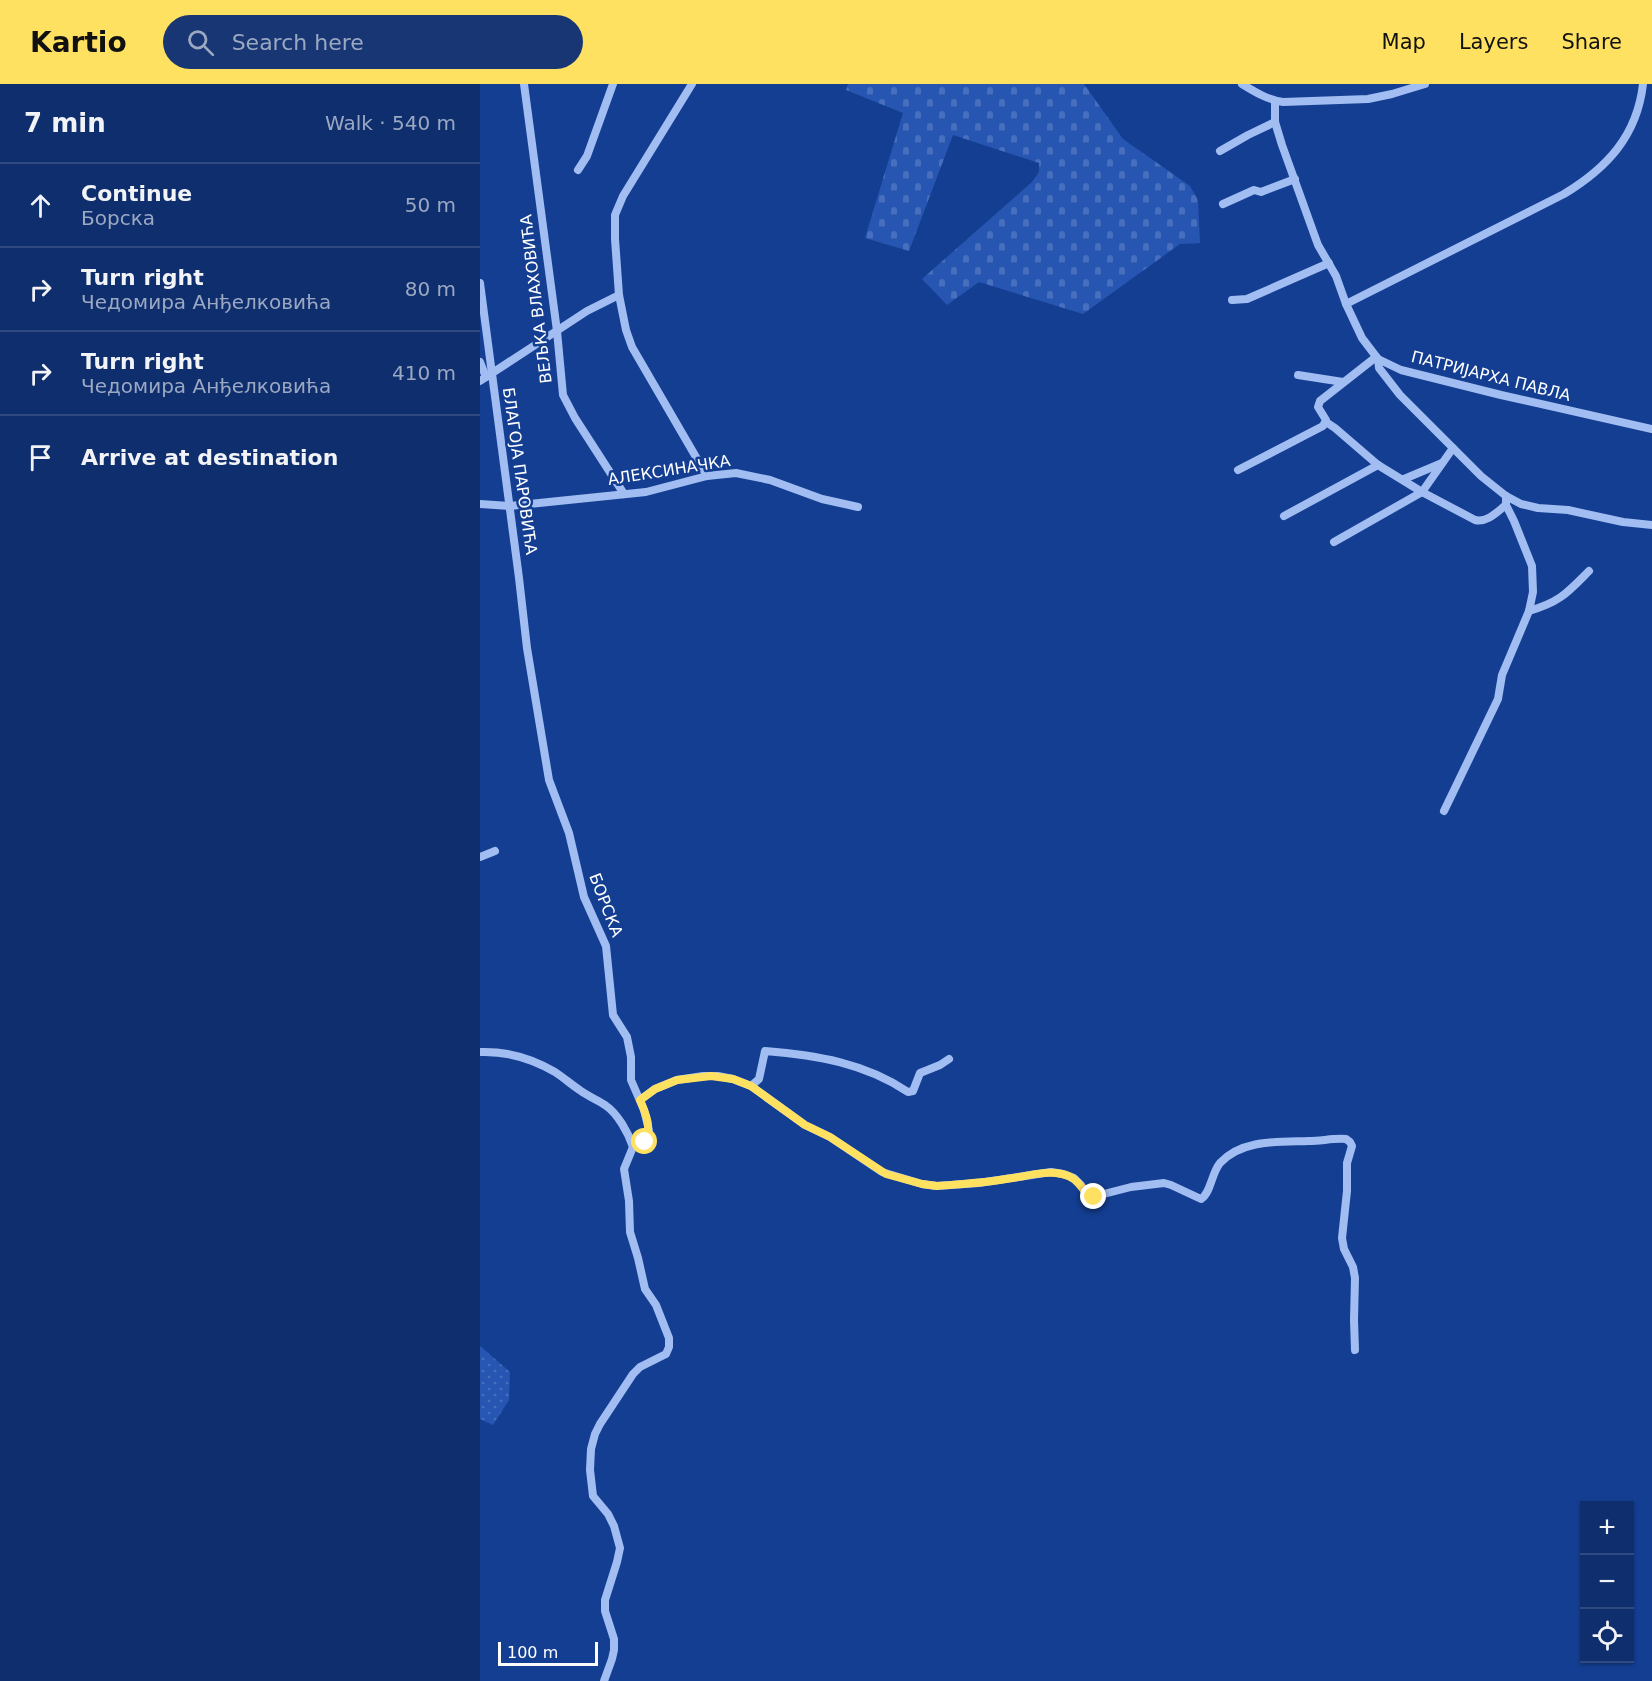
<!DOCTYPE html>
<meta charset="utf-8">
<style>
:root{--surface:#0f2e6e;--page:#183673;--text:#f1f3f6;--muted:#9ba8c2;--line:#2f4a81;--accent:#ffe162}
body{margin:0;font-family:"DejaVu Sans",sans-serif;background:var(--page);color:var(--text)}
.controls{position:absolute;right:18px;bottom:18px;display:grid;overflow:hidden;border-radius:0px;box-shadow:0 2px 4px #0004}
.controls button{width:54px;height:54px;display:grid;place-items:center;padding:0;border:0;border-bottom:2px solid var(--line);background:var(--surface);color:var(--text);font:30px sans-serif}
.scale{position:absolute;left:18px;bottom:15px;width:100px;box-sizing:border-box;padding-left:6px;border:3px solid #fff;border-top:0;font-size:16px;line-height:21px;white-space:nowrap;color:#fff;-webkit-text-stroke:4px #143e92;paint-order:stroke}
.stop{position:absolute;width:18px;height:18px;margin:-14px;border:4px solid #ffe162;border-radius:50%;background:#fff}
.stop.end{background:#ffe162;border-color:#fff;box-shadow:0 2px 6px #0008}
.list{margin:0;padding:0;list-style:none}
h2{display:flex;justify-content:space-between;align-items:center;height:78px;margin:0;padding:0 24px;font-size:26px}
h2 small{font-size:20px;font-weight:400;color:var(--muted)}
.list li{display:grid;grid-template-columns:39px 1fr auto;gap:18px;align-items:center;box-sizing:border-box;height:84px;padding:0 24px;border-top:2px solid var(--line)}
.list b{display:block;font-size:22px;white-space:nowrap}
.list p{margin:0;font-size:20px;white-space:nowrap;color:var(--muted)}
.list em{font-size:20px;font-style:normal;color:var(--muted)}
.icon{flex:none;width:33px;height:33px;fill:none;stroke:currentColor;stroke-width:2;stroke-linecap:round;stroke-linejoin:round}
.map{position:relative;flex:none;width:1172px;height:1597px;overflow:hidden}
header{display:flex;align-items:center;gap:36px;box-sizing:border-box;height:84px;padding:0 30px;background:var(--accent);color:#111}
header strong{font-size:28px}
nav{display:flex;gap:33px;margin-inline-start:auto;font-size:21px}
.search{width:420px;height:54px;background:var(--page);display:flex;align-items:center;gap:15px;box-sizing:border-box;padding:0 21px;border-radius:33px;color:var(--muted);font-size:22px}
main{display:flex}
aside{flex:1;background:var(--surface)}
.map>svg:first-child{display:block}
.grass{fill:url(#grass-dots)}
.cemetery{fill:url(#cemetery-stones)}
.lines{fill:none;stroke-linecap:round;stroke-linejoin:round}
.minor{stroke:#a1bdf1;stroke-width:8}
.route{stroke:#ffe162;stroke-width:8}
.labels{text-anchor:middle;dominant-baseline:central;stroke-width:5;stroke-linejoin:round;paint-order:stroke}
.street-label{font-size:16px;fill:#fff;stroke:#143e92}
</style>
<header>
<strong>Kartio</strong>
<div class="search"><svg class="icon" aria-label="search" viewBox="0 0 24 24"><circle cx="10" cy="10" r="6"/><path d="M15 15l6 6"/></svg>Search here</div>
<nav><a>Map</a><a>Layers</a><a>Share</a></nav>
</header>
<main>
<aside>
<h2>7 min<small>Walk · 540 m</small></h2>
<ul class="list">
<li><svg class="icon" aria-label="ahead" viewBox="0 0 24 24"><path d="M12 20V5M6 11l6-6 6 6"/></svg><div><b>Continue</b><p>Борска</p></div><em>50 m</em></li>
<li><svg class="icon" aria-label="right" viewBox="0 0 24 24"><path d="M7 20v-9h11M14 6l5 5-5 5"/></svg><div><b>Turn right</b><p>Чедомира Анђелковића</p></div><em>80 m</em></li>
<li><svg class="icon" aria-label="right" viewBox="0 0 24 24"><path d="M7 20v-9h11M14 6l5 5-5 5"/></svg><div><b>Turn right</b><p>Чедомира Анђелковића</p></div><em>410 m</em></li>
<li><svg class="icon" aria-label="arrive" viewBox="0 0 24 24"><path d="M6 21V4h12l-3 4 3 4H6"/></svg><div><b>Arrive at destination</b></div></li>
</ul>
</aside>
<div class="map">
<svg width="1172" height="1597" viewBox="0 0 1172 1597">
<defs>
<pattern id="grass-dots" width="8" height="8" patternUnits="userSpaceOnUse" patternTransform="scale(1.5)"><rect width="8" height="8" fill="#2656b1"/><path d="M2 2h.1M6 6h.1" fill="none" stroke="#476fbd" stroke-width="1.8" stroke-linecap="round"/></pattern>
<pattern id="cemetery-stones" width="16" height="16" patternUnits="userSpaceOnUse" patternTransform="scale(1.5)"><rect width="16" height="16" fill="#2656b1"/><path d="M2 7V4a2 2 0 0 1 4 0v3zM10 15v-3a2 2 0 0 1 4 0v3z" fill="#476fbd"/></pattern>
</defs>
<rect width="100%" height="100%" fill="#143e92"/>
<path class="grass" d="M0 1262 30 1288 29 1316 13 1341 0 1335Z"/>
<path class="cemetery" d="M368 0H604L643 55 710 102 718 116 720 159 700 160 603 230 499 198 467 221 442 195 552 98 559 88V79L473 51 429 167 385 154 423 29 366 6Z"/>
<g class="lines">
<g class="minor">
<path d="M44 0 77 247 83 311 95 334 144 410"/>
<path d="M212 0 143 112 135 131V155L139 211 146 246 152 263 227 392"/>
<path d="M762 0C775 8 788 16 803 18L888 15 912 10 945 0"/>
<path d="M795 17V38L802 61 838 161 856 192 866 220 882 254 898 275 921 286 1021 311 1172 345"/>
<path d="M740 67 768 51 795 38"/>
<path d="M98 86 107 72 133 0"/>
<path d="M743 120 774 106 781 108 815 95"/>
<path d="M0 199 39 494 47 564 69 696 89 749 104 813 126 862 133 931 147 953 151 973V996L164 1026 168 1042 169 1047 165 1058 158 1062 153 1063"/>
<path d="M752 216 767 215 849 179"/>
<path d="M866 220 1084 110C1127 84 1157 52 1163 0"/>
<path d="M898 275 899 284 920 311 1001 392 1026 412 1041 420 1058 424 1088 426 1143 438 1172 441"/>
<path d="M0 278 6 293"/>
<path d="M818 291 863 298"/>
<path d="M0 297 107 227 139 211"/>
<path d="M846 338 855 344 898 381 942 408 995 436C1007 439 1017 428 1026 421"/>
<path d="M758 386 843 342 846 336 838 323 840 317 896 273"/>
<path d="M924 395 962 379"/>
<path d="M0 420 30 422 166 408 227 392 256 389 290 396 342 415 378 423"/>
<path d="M804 432 898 381"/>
<path d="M854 458 942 408 973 364"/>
<path d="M1049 527C1080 518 1087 509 1109 487"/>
<path d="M964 727 1018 615 1022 591 1049 527 1053 508 1052 482 1034 437 1026 421V412"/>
<path d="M0 773 15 767"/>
<path d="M0 968C27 967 51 974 75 988 84 994 92 1001 101 1007 108 1012 117 1016 125 1021 138 1030 148 1048 153 1063"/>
<path d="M271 1002 279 995 285 967C336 971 385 979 428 1008L433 1007 440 989 460 981 469 975"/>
<path d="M160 1016 175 1005 197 996 223 992H238L253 995 271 1002 325 1041 350 1053 402 1088 442 1100 457 1102 499 1099 571 1088 583 1090 594 1094 601 1101 607 1111 612 1113 651 1103 684 1099 691 1101 721 1115C731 1109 731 1090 740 1079 762 1055 799 1058 829 1057 841 1057 854 1054 866 1055L870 1058 872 1062 867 1079V1107L862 1154 864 1165 873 1183 875 1194 874 1236 875 1266"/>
<path d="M124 1597 132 1575 134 1566V1555L125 1527V1516L137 1478 140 1464 134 1442 128 1430 113 1412 110 1386 111 1365 115 1350 120 1340 153 1290 160 1283 186 1270 189 1263V1254L176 1221 165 1205 158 1174 150 1148 149 1117 144 1085 153 1063"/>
</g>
</g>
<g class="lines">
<path class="route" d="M165 1058C172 1044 166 1030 160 1016L175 1005 197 996 231 992 253 995 271 1002 325 1041 350 1053 406 1090 442 1100 457 1102C480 1100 503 1099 526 1095 545 1093 563 1086 582 1090 602 1094 601 1110 614 1113"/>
</g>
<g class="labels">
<g class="street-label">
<text transform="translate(56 215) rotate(-97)">ВЕЉКА ВЛАХОВИЋА</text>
<text transform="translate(1011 292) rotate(14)">ПАТРИЈАРХА ПАВЛА</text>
<text transform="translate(189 386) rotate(-9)">АЛЕКСИНАЧКА</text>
<text transform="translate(40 387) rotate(82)">БЛАГОЈА ПАРОВИЋА</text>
<text transform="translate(126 821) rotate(69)">БОРСКА</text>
</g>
</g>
</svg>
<div class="controls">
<button>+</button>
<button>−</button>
<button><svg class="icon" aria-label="locate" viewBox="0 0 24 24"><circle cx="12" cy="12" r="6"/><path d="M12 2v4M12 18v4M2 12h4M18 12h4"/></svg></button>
</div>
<div class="scale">100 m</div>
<div class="stop" style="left:165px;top:1058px"></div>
<div class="stop end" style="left:614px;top:1113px"></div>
</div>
</main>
